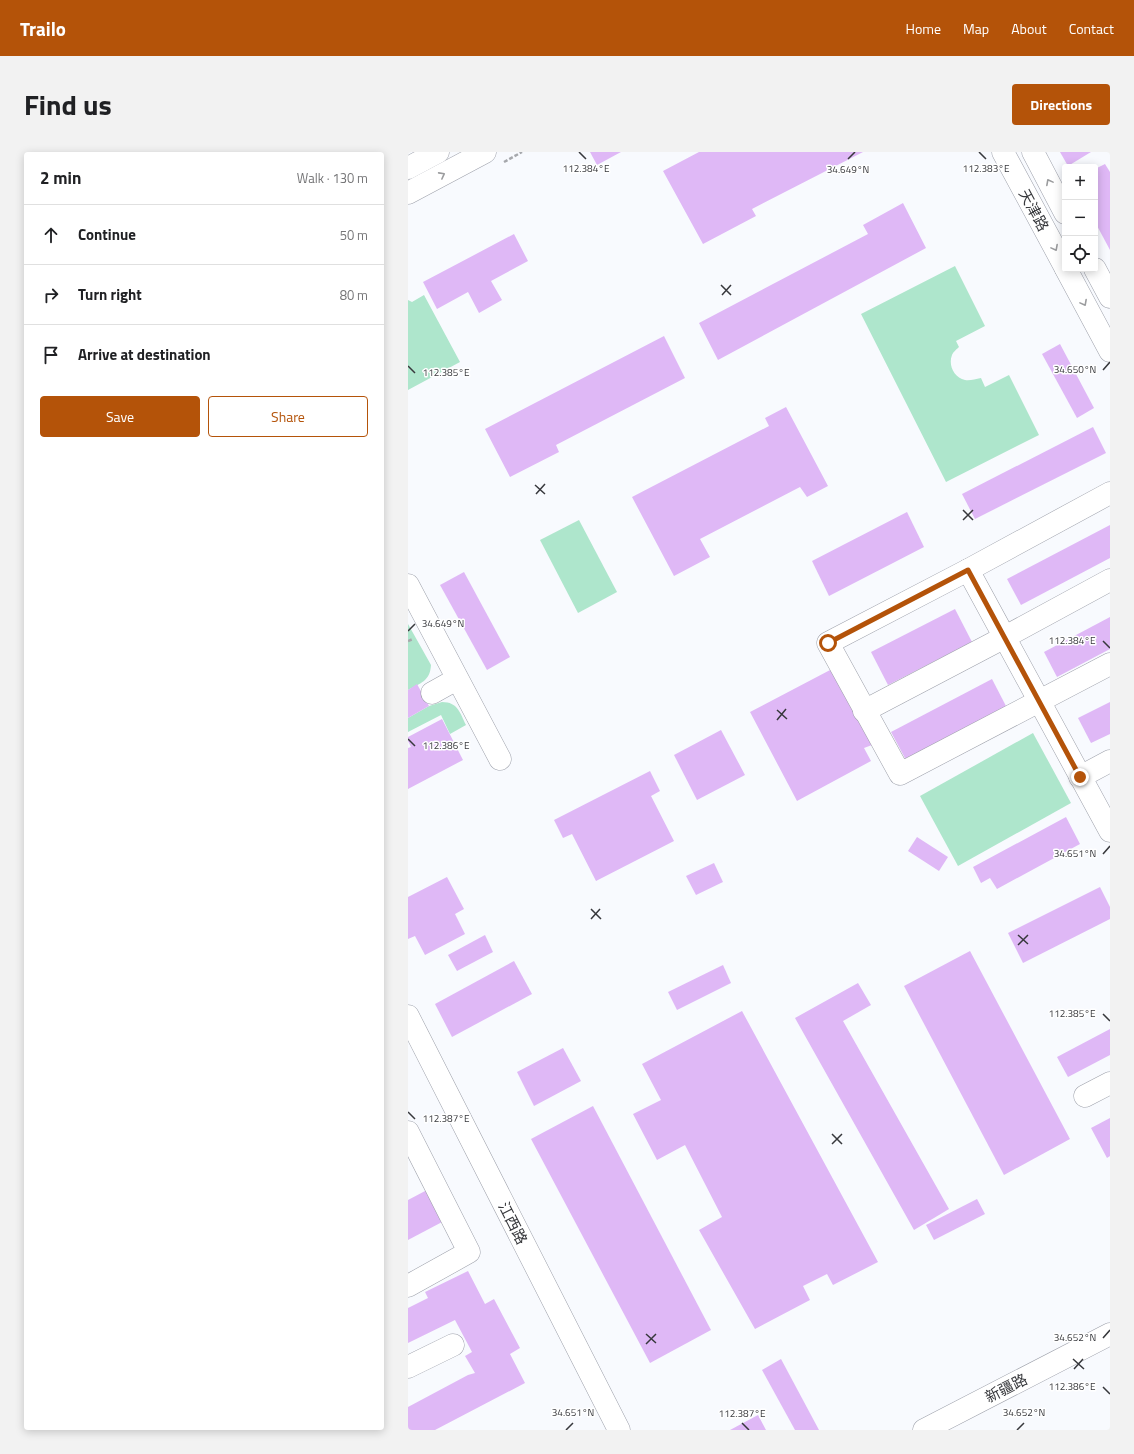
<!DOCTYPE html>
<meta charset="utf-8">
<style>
:root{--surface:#fff;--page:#f2f2f2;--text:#202124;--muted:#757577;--line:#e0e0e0;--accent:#b45309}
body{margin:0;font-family:"Titillium Web","Noto Sans SC",sans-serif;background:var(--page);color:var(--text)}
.controls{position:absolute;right:12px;top:12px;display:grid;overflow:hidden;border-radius:4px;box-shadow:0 2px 10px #0003}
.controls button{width:36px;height:36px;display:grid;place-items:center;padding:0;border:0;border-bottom:1px solid var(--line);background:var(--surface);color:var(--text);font:20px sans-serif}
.stop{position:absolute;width:12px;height:12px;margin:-9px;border:3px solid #b45309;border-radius:50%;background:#fff}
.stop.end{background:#b45309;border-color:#fff;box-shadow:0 1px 4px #0008}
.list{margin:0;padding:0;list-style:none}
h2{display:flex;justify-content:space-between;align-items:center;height:52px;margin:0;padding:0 16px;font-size:17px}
h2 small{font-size:13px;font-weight:400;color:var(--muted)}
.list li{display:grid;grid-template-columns:26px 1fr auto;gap:12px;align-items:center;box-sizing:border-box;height:60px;padding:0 16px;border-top:1px solid var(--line)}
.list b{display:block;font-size:15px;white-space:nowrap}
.list em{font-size:13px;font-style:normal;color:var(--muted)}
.actions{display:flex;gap:8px;padding:12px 16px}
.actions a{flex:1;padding:9px 0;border:1px solid var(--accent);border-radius:4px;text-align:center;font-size:14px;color:var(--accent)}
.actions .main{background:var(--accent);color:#fff}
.icon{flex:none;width:22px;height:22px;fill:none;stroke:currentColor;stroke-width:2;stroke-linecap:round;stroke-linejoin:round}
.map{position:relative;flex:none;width:702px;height:1278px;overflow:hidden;border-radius:4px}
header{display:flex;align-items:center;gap:24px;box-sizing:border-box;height:56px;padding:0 20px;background:var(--accent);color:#fff}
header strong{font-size:19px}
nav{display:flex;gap:22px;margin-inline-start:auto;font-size:14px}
.intro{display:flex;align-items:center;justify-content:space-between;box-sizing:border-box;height:96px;padding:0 24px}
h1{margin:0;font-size:28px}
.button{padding:10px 18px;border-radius:4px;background:var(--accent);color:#fff;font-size:14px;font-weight:700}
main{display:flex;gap:24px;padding:0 24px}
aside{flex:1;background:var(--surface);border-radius:4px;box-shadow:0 2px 10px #0003}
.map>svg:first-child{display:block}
.green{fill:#aee6cc}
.building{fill:#dfb8f6}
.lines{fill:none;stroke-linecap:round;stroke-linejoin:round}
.minor-casing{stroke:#9da0aa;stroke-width:23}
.major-casing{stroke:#9da0aa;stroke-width:23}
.path{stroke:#a6a8ac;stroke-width:2.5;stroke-dasharray:4 2;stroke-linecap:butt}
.minor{stroke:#fff;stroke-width:22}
.major{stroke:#fff;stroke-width:22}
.oneway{stroke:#9b9c9e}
.route{stroke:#b45309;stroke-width:5}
.ticks{fill:none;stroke:#37383c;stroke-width:1.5}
.labels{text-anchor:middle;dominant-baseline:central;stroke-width:3;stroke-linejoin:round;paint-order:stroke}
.street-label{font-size:15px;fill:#37383c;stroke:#fff}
.ticks-label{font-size:10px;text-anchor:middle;fill:#37383c;stroke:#fff;stroke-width:3;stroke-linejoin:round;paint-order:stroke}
</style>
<header>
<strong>Trailo</strong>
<nav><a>Home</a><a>Map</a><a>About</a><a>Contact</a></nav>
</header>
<div class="intro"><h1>Find us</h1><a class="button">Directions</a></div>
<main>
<aside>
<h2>2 min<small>Walk · 130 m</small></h2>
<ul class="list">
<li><svg class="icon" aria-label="ahead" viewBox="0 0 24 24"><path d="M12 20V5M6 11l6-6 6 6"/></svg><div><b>Continue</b></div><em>50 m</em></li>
<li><svg class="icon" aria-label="right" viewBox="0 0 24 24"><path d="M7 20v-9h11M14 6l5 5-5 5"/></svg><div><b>Turn right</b></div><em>80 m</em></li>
<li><svg class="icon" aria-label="arrive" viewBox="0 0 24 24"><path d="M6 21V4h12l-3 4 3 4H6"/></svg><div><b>Arrive at destination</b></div></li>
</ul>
<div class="actions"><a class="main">Save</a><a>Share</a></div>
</aside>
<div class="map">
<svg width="702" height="1278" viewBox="0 0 702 1278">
<rect width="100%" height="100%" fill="#f8fafe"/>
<g class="green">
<path d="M547 114 577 174 548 189 551 195C549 197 545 200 544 203 540 213 546 226 557 228 562 229 567 227 573 226L577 235 601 223 631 283 538 330 453 162Z"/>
<path d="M16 143 52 210 0 238V148L4 150Z"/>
<path d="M171 368 209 440 170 461 132 388Z"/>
<path d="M0 472 23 513C22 529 13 531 0 538Z"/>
<path d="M34 550C50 550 52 561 58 573L42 582 33 563 0 580V566L21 554Z"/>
<path d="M625 581 663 651 550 714 512 644Z"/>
</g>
<g class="building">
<path d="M182 0H213L189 13Z"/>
<path d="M291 0H455L344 57 348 64 295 92 255 19Z"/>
<path d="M652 0H683L660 14Z"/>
<path d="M697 12 702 20V98L687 70V17Z"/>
<path d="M495 51 518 96 310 208 291 171 460 82 455 73Z"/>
<path d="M106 82 120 109 83 129 94 148 71 161 60 140 29 157 15 130Z"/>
<path d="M256 184 277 226 148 293 151 300 102 325 77 277Z"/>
<path d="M652 192 686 256 669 266 634 202Z"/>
<path d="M378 255 420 334 399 345 392 335 292 387 302 405 266 424 224 345 361 274 357 266Z"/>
<path d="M685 275 698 301 567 367 554 342Z"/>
<path d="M499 360 516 395 421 444 404 409Z"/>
<path d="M702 373V406L613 453 599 427Z"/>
<path d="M56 420 102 505 79 518 32 433Z"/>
<path d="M547 457 564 490 480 533 463 500Z"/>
<path d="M702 465V497L649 525 636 500Z"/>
<path d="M424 517 464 593 456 596 463 609 389 649 342 560Z"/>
<path d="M584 527 599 556 498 608 483 580Z"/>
<path d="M9 532 21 554 0 566V538Z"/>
<path d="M702 550V582L683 591 670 566Z"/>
<path d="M34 567 55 608 0 637V596L3 595 0 589V585Z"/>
<path d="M313 578 337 623 289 648 266 603Z"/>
<path d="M242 619 252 639 243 644 266 689 188 729 164 682 155 686 146 668Z"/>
<path d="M658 665 672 692 589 737 582 726 573 731 565 715Z"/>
<path d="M509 685 540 705 531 719 500 699Z"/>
<path d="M306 711 315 730 288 743 278 724Z"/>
<path d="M39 725 56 757 47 762 57 782 17 803 7 784 0 787V745Z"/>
<path d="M692 735 702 755V767L615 811 600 781Z"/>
<path d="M77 783 85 800 49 819 40 803Z"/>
<path d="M562 799 662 987 596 1023 496 834Z"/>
<path d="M106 809 124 842 44 885 27 852Z"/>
<path d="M315 813 323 831 269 858 260 840Z"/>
<path d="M450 831 463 853 435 869 541 1057 506 1078 387 866Z"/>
<path d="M334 859 470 1110 425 1133 419 1122 395 1134 402 1148 347 1177 291 1078 314 1065 277 993 249 1008 225 962 253 948 234 912Z"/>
<path d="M702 877V903L660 925 649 905Z"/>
<path d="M155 896 173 929 126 954 109 920Z"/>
<path d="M185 954 303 1178 242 1211 123 987Z"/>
<path d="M702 966V1004L699 1006 683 976Z"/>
<path d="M19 1038 36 1069 0 1088V1048Z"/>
<path d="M569 1047 577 1062 526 1088 518 1073Z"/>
<path d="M60 1119 77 1152 86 1147 112 1196 102 1202 117 1231 27 1278H0V1255L60 1223 67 1221 57 1204 64 1200 47 1168 0 1191V1156L20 1146 17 1140Z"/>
<path d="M373 1207 411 1278H387L354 1218Z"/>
<path d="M350 1263 358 1278H322Z"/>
</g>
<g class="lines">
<defs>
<g id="minor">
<path d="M702 341 560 418 420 491 492 622 702 512"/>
<path d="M560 418 702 679"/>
<path d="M0 433 92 607"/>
<path d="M24 541 49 527"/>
<path d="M456 559 597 485 702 428"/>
<path d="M672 625 702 609"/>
<path d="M0 864 211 1278"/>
<path d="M677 944 702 931"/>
<path d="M0 980 61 1100 0 1134"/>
<path d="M0 1215 45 1193"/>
<path d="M516 1278 702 1182"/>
</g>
<g id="major">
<path d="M595 0 657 115"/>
<path d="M625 0 657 61"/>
<path d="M0 16 30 0"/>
<path d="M0 41 77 0"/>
<path d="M658 117 702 199"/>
<path d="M687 117 702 145"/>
</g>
</defs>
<use href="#minor" class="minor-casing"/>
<use href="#major" class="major-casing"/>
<g class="path">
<path d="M96 10 114 0"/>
<path d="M0 489 5 487"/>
</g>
<use href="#minor" class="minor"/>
<use href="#major" class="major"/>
</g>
<defs><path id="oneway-chevron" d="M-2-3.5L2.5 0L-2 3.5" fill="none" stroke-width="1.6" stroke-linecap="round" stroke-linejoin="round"/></defs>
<g class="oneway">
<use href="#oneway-chevron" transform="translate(34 23) rotate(-28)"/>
<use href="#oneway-chevron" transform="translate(641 30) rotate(-118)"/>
<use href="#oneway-chevron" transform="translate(647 96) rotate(62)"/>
<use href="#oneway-chevron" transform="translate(676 151) rotate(62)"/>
</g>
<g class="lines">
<path class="route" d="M420 491 560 418 672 625"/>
</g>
<path class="ticks" d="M171 0 178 7M571 0 578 7M440 7 447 0M313 133 323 143M314 143 323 133M0 214 7 221M695 218 702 210M127 333 137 342M128 342 137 332M555 358 565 368M555 368 565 358M0 479 7 472M695 489 702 496M369 558 379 567M369 568 378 557M0 587 7 594M695 702 702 694M183 757 193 767M183 767 192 757M610 783 620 792M610 793 620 783M695 862 702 869M0 960 7 967M424 982 434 992M424 992 434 982M238 1182 248 1191M695 1186 702 1178M238 1192 248 1182M665 1207 676 1217M666 1217 675 1207M695 1235 702 1242M334 1271 341 1278M158 1278 165 1271M609 1278 616 1271"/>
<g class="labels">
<g class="street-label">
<text transform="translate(626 58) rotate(62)">天津路</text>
<text transform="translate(105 1071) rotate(63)">江西路</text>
<text transform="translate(598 1236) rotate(-27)">新疆路</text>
</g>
</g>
<g class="ticks-label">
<text x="178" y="20">112.384°E</text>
<text x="578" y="20">112.383°E</text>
<text x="440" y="21">34.649°N</text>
<text x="667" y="221">34.650°N</text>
<text x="38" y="224">112.385°E</text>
<text x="35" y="475">34.649°N</text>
<text x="664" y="492">112.384°E</text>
<text x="38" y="597">112.386°E</text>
<text x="667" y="705">34.651°N</text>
<text x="664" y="865">112.385°E</text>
<text x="38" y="970">112.387°E</text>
<text x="667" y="1189">34.652°N</text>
<text x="664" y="1238">112.386°E</text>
<text x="165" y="1264">34.651°N</text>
<text x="616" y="1264">34.652°N</text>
<text x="334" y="1265">112.387°E</text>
</g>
</svg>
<div class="controls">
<button>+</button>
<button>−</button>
<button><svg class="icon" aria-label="locate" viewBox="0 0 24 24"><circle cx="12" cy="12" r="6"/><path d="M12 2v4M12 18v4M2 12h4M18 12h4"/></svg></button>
</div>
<div class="stop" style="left:420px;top:491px"></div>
<div class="stop end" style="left:672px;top:625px"></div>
</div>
</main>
